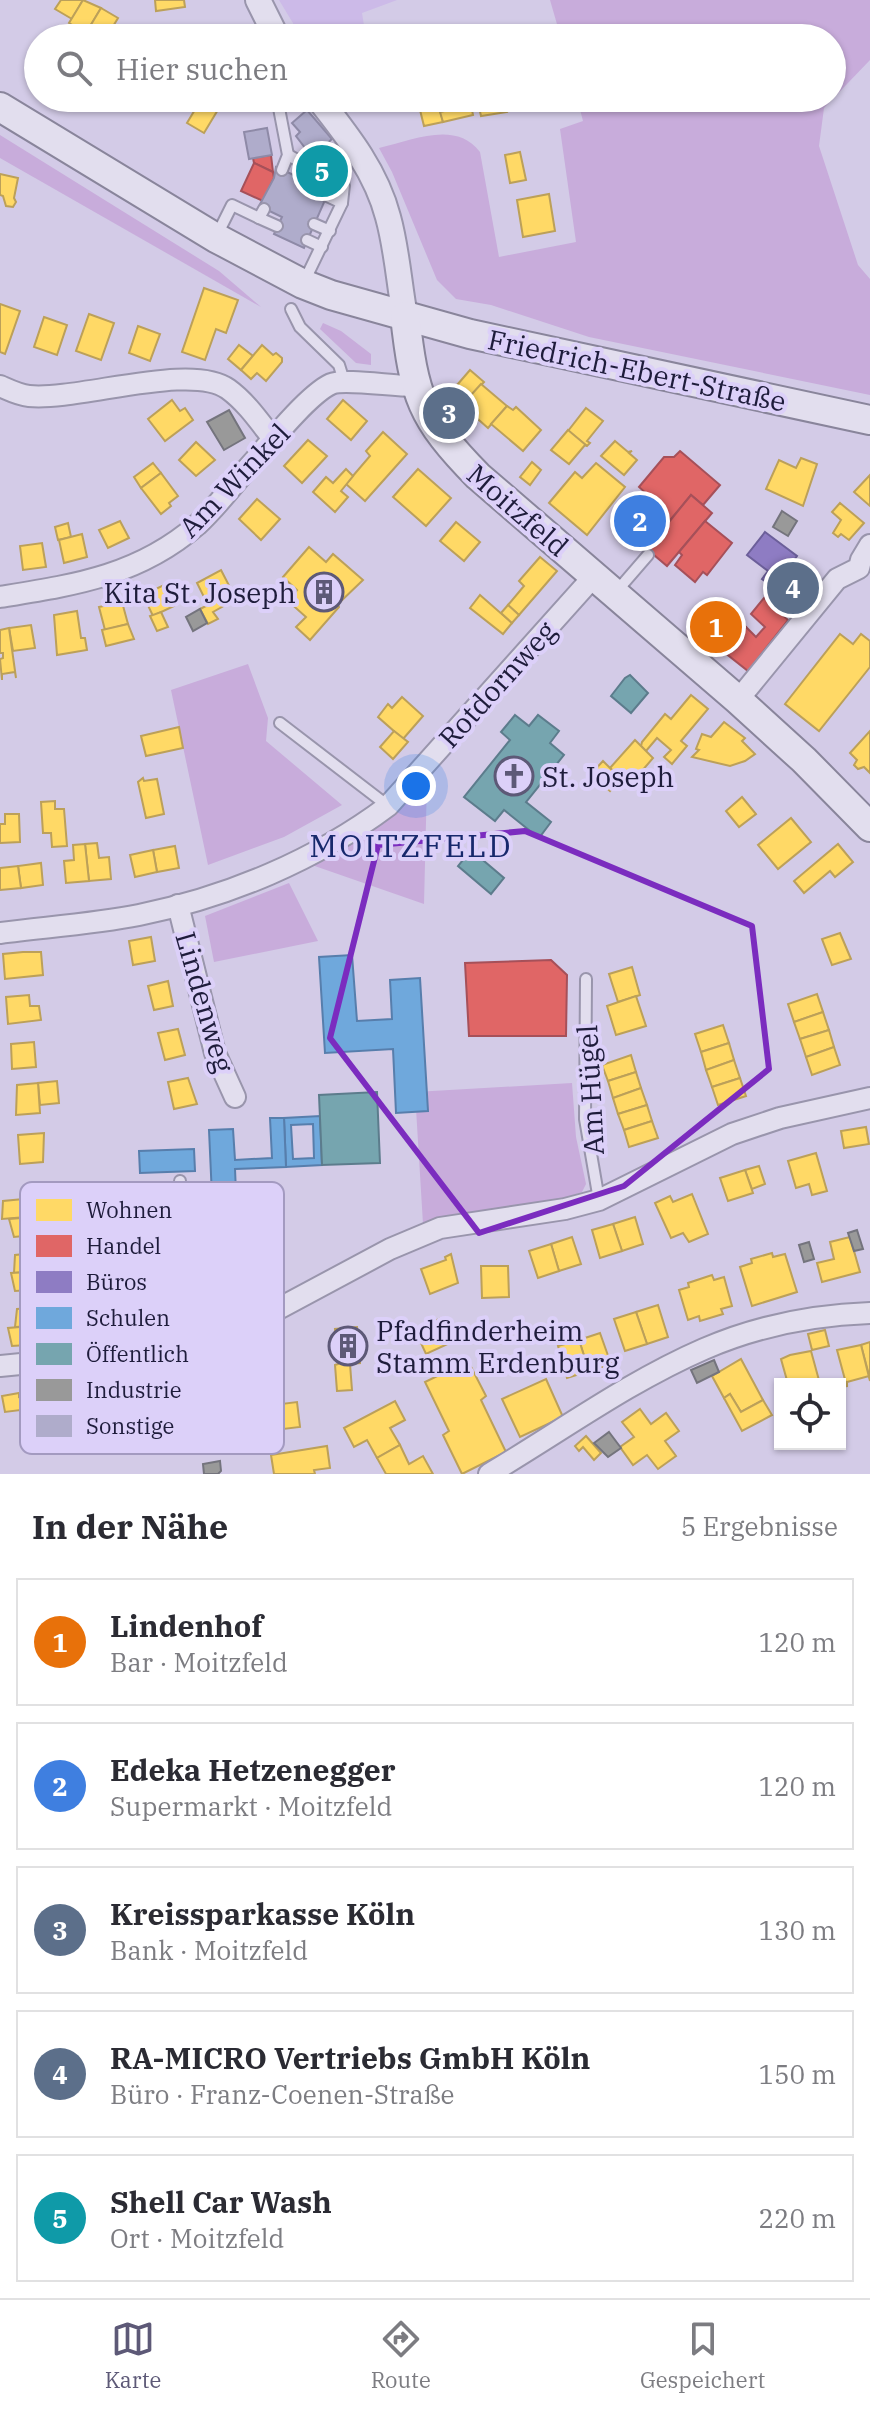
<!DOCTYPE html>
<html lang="de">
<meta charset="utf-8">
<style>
:root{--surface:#fff;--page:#f2f2f3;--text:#2b2b33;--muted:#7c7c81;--line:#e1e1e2;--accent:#5d5977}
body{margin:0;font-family:"IBM Plex Serif",serif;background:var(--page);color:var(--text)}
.controls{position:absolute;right:24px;bottom:24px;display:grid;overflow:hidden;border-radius:0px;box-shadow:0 2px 6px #0004}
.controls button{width:72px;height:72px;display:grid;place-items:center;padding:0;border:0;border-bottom:2px solid var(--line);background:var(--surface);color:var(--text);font:40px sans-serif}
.you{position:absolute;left:416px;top:786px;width:28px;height:28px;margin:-20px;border:6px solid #fff;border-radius:50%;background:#1a73e8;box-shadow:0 0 0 12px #1a73e833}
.badge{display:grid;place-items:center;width:52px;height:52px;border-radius:50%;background:var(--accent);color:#fff;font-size:26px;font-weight:700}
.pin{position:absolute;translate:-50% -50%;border:4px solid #fff;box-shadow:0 2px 8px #0006}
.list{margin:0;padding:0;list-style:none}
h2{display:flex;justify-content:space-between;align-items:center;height:104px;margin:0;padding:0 32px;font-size:34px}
h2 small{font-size:26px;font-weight:400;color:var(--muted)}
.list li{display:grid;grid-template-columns:52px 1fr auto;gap:24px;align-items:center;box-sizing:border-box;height:128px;margin:0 16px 16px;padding:0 16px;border:2px solid var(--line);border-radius:0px}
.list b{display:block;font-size:30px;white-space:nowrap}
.list p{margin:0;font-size:26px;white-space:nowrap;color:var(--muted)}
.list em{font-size:26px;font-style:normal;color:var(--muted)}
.icon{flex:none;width:44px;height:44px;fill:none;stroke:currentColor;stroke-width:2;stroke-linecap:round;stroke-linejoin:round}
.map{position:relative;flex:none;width:870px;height:1474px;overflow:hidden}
.search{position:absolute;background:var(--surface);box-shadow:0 2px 6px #0004;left:24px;right:24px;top:24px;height:88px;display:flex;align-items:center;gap:20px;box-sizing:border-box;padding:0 28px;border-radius:44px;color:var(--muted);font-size:30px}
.sheet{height:824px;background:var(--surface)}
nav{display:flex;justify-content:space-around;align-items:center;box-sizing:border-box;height:112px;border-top:2px solid var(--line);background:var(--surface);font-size:22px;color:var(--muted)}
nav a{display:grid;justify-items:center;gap:4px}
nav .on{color:var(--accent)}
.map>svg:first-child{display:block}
.farmland{fill:#ccbae8}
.green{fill:#c8acdb}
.homes{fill:#ffd966;stroke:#bca059;stroke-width:2}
.shops{fill:#e06666;stroke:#a65059;stroke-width:2}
.offices{fill:#8e7cc3;stroke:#6c5f9a;stroke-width:2}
.schools{fill:#6fa8dc;stroke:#577eac;stroke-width:2;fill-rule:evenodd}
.public{fill:#76a5af;stroke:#5c7c8c;stroke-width:2}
.industry{fill:#999;stroke:#74747d;stroke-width:2}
.building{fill:#afaccb;stroke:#8e8aa7;stroke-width:2}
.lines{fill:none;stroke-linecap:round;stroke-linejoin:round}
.service-casing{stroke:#9995ac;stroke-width:14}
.minor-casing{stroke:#9995ac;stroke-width:24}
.tertiary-casing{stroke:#9995ac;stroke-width:28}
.secondary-casing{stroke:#89859b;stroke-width:32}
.service{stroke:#e2deee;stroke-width:10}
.minor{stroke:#e2deee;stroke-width:20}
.tertiary{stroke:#e2deee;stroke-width:24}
.secondary{stroke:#e2deee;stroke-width:28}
.marked{fill:none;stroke:#7b2cbf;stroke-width:6;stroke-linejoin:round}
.labels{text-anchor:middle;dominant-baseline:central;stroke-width:8;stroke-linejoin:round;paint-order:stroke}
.street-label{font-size:28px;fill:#1e1c3b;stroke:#dcd0f9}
.poi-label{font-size:28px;fill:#1e1c3b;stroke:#dcd0f9;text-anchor:start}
.quarter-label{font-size:32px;letter-spacing:2px;fill:#17286c;stroke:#dcd0f9}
.key{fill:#dcd0f9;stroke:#a39ac0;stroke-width:2}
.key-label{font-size:22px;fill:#1e1c3b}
</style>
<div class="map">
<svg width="870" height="1474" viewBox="0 0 870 1474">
<rect width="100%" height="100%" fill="#d3cbe7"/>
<path class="farmland" d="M279 0H397L362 13 366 38H302Z"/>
<g class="green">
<path d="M550 0H870V60L824 108 819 146 858 265 870 279V395L589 337 491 305 456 299 437 280 392 172 379 148C413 140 456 120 480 152L499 257 576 242 560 129 583 121 577 98H832V38H561Z"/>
<path d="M0 135 219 271 261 307 0 158Z"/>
<path d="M323 323 341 331 371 354V365L356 363 320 329Z"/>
<path d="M248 664 268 718 266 741 342 805 284 837 208 865 171 690Z"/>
<path d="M427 781 424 904 309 864 408 798Z"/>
<path d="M289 883 318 941 214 962 205 916Z"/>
<path d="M572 1083 576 1137 586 1184 582 1192 568 1197 423 1224 415 1092Z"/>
</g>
<g class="homes">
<path d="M61 0H83L72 19 55 9Z"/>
<path d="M83 0 101 8 86 33 69 23Z"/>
<path d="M155 0H184L185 7 156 11Z"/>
<path d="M101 8 118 18 106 38H94L86 33Z"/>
<path d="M495 29 496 38H462L461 35Z"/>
<path d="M180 98H203L195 111 178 101Z"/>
<path d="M202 98 219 108 204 133 187 123Z"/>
<path d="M417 98H437L443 122 424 126Z"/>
<path d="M477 98H504L507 112 481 116Z"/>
<path d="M471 105 473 115 443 122 440 112Z"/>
<path d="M520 152 526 180 510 183 505 155Z"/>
<path d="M0 174 18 178 14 198 16 202 13 207 6 206 3 196 0 195Z"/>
<path d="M549 194 555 231 523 237 517 200Z"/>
<path d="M204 288 238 300 226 333 216 329 205 360 182 352Z"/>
<path d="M0 304 20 311 5 354 0 352Z"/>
<path d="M89 314 114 323 101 360 76 351Z"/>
<path d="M44 317 67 325 57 355 34 347Z"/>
<path d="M138 326 160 334 150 361 129 353Z"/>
<path d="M239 345 253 356 241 370 228 359Z"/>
<path d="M262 345 273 355 276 353 282 358V362L266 381 257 373 251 379 241 370Z"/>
<path d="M470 370 484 382 462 405 464 403 451 392Z"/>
<path d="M481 384 507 406 488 428 462 405Z"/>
<path d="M172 400 180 411 185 408 193 420 165 441 148 419Z"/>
<path d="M343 400 367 421 351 440 327 419Z"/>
<path d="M507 406 513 410 516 407 541 430 523 451 491 424Z"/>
<path d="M586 408 603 421 587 441 590 443 587 446 568 431Z"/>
<path d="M568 430 587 446 585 445 569 464 551 450Z"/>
<path d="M383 432 407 454 365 501 346 484 370 456 366 451Z"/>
<path d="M308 440 327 456 302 483 284 466Z"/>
<path d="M615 441 628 452 632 451 629 453 637 460 624 475 601 456Z"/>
<path d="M196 442 215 460 196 476 179 460Z"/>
<path d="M801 458 817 464 803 506 766 489 779 460 796 468Z"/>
<path d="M532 462 541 470 530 485 520 477Z"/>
<path d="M153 463 161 473 141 488 134 477Z"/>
<path d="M596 463 625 487 587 535 549 503 575 472 582 478Z"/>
<path d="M346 469 353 476 341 491 348 497 335 512 313 492 326 477 333 483Z"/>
<path d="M418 469 451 498 426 526 393 497Z"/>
<path d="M161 473 178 496 169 503 171 506 161 514 141 488Z"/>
<path d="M870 475V506L854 492Z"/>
<path d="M257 499 280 519 261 540 239 519Z"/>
<path d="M840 503 864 523 849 540 841 534 838 537 833 533 841 520 832 512Z"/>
<path d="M120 521 129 538 108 548 99 530Z"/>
<path d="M456 522 480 542 464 561 440 541Z"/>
<path d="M68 523 71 537 58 540 55 527Z"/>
<path d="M82 534 87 557 64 563 59 540Z"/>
<path d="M42 543 46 567 23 570 20 546Z"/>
<path d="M309 547 326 562 333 554 363 580 338 604 339 607 310 640 296 627 306 617 288 601 297 590 283 577Z"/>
<path d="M540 557 557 571 519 615 508 605 524 586 519 581Z"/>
<path d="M221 570 236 599 213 612 218 619 208 624 200 609 208 605 197 583Z"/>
<path d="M164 585 174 606 153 616 143 595Z"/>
<path d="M480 595 512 623 503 634 470 608Z"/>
<path d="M122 602 128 624 105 630 99 607Z"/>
<path d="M508 605 519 615 512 623 501 613Z"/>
<path d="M77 611 81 638H85L87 650 57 655 54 615Z"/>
<path d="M161 612 168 627 157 631 150 616Z"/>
<path d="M128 624 134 639 106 646 102 630Z"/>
<path d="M31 625 35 648 13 651 9 628Z"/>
<path d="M9 628 16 678 15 672 2 674V680L0 659 3 658V653H0V630Z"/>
<path d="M840 634 853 644 861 634 870 641V667L819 731 785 704Z"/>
<path d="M691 695 708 709 681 741 687 746 672 764 664 757 671 750 657 738 646 751 641 746 642 742 665 714 671 719Z"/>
<path d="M402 697 423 716 403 739 378 717 388 704 392 708Z"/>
<path d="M724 722 745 738 742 741 755 754 745 761 730 766 692 757 699 750 696 749 702 734 711 737Z"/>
<path d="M179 727 183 748 146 756 141 736Z"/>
<path d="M394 731 408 742 393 759 380 747Z"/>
<path d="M870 731V773L864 767 858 769 854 765 857 760 850 753Z"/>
<path d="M635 740 653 758 629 786 610 768Z"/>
<path d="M603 761 621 779 610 791 591 774Z"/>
<path d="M143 778 144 781 157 779 164 814 146 818 138 782Z"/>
<path d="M742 797 756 814 739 827 726 811Z"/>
<path d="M55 801V809H64L67 846 52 847 51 833H43L41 802Z"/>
<path d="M5 814H19L20 842 0 843V824H5Z"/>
<path d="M791 818 811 842 778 869 758 845Z"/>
<path d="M97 843 99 858 109 857 111 879 89 881 85 844Z"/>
<path d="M85 844 89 881 66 883 64 861 74 860 73 845Z"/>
<path d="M838 844 853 862 835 877 830 871 804 893 794 881Z"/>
<path d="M175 846 179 868 157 872 153 850Z"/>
<path d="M153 850 157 872 135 877 130 855Z"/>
<path d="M41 863 43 885 21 888 18 866Z"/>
<path d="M18 866 21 888 0 890V868Z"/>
<path d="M840 933 851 959 832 965 822 939Z"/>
<path d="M151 937 155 961 133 965 129 941Z"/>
<path d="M23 952H41L43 975 5 979 3 954Z"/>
<path d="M632 967 640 995 618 1002 609 974Z"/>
<path d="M168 981 173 1006 154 1010 148 986Z"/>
<path d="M817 994 823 1012 794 1022 788 1004Z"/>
<path d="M29 995 30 1006H39L41 1020 8 1024 6 997Z"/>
<path d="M636 996 646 1026 616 1035 607 1006Z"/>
<path d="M823 1012 829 1030 800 1039 794 1022Z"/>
<path d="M723 1025 729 1043 701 1052 695 1034Z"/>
<path d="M178 1029 185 1055 165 1060 158 1033Z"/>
<path d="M829 1030 834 1047 806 1057 800 1039Z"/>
<path d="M34 1042 36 1067 12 1069 11 1044Z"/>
<path d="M729 1043 734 1060 706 1070 701 1052Z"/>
<path d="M834 1047 840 1065 812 1075 806 1057Z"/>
<path d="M631 1055 636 1072 608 1081 602 1065Z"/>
<path d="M734 1060 740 1078 712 1087 706 1070Z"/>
<path d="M636 1072 641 1088 613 1098 608 1081Z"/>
<path d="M188 1078 197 1104 174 1109 168 1082Z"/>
<path d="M740 1078 746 1096 718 1105 712 1087Z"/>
<path d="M57 1081 59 1103 40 1105 38 1083Z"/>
<path d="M38 1083 40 1113 16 1115 17 1085Z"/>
<path d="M641 1088 647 1105 618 1114 613 1098Z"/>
<path d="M647 1105 652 1121 624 1130 618 1114Z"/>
<path d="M652 1121 658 1138 629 1147 624 1130Z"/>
<path d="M866 1127 869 1144 844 1148 841 1131Z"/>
<path d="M44 1133 43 1162 20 1164 18 1135Z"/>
<path d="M816 1153 827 1191 812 1195 809 1184 796 1188 788 1161Z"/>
<path d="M759 1166 765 1184 752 1189 745 1170Z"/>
<path d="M745 1170 753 1193 728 1201 720 1178Z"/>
<path d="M692 1194 708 1234 689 1242 683 1233 671 1238 655 1203 670 1196 673 1202Z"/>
<path d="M34 1198 39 1216 2 1219 3 1201Z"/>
<path d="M46 1216 44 1234 14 1237 9 1219Z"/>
<path d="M635 1217 643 1244 622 1251 613 1224Z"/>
<path d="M613 1224 622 1251 600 1258 592 1230Z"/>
<path d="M572 1237 581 1264 559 1271 551 1244Z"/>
<path d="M850 1237 860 1272 822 1282 817 1263 834 1259 830 1242Z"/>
<path d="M551 1244 559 1271 538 1278 529 1251Z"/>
<path d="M46 1252 50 1270 14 1273 15 1255Z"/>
<path d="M772 1253 773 1257 785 1254 797 1292 752 1306 740 1267 752 1263 751 1259Z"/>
<path d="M451 1254 458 1283 430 1294 421 1269 446 1260 445 1257Z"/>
<path d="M481 1266H508L509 1297 482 1298Z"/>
<path d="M47 1271 46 1289 15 1291 11 1273Z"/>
<path d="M712 1275 714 1280 724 1277 732 1306 721 1309 723 1314 700 1321 699 1316 688 1320 679 1290 689 1287 688 1283Z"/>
<path d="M658 1305 668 1337 647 1344 636 1312Z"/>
<path d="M47 1307 52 1325 15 1327 17 1309Z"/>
<path d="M636 1312 647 1344 625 1351 614 1319Z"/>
<path d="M441 1318 452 1342 426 1354 415 1330Z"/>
<path d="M44 1325 43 1344 12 1346 8 1328Z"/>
<path d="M357 1327 360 1363 350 1364 352 1390 337 1391 335 1365 338 1364 335 1329Z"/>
<path d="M825 1330 829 1346 812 1350 808 1334Z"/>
<path d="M600 1333 611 1364 589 1371 579 1340Z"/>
<path d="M579 1340 589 1371 567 1378 558 1346Z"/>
<path d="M870 1342V1379L861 1345Z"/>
<path d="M861 1345 870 1381 869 1376 847 1382V1387L837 1350Z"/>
<path d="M811 1351 820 1384H788L781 1359 790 1355Z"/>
<path d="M741 1359 763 1400 741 1412 730 1394 724 1398 712 1376Z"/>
<path d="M468 1361 486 1396 481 1400 506 1452 462 1474 443 1435 449 1431 425 1382Z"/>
<path d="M546 1379 563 1417 520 1437 502 1399Z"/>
<path d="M51 1390 57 1428 24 1434 20 1410 5 1412 2 1396 19 1393V1397Z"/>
<path d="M730 1394 741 1412 763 1400 772 1415 742 1431 724 1398Z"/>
<path d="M395 1401 405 1420 390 1428 400 1445 377 1458 367 1440 354 1447 344 1428Z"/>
<path d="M297 1402 300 1427 275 1430 273 1405Z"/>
<path d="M640 1409 651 1424 666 1413 679 1431 665 1441 676 1456 658 1469 647 1455 633 1465 620 1447 634 1437 622 1422Z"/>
<path d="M586 1436 601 1453 594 1460 583 1447 579 1451 575 1446Z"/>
<path d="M400 1445 409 1464 423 1456 433 1474H386L377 1458Z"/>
<path d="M327 1446 330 1468 314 1470 315 1474H274L271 1455Z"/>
</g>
<g class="shops">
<path d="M271 155 273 172 254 163 253 158Z"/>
<path d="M254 163 273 172 274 178 263 201 241 191Z"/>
<path d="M680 451 720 485 703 505 691 495 652 542 625 521 647 494 639 487 664 457H674Z"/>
<path d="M691 495 712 513 667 566 647 549Z"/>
<path d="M705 521 732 543 707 575 703 572 695 582 675 565 682 555 679 552Z"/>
<path d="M764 598 788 620 748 671 724 652 746 627 756 637 765 627 751 614Z"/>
<path d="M716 601 746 627 724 652 694 626Z"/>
<path d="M551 960 567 975 566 1036H469L465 963Z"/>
</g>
<path class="offices" d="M765 532 797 556 792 563 812 579 795 601H791L762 579 768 571 747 555Z"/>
<g class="schools">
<path d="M352 955 357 1021 392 1019 390 980 420 978 428 1111 396 1113 393 1049 325 1053 319 957Z"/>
<path d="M320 1116 322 1165 286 1167 284 1118ZM313 1124 314 1158 293 1159 291 1125Z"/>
<path d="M270 1118H284L286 1167 235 1169 239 1262 215 1263 209 1130 233 1129 235 1160 272 1158Z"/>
<path d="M194 1149 195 1171 140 1173 139 1151Z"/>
</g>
<g class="public">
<path d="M630 675 648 693 631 713 611 696 625 678Z"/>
<path d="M515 715 529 726 538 715 559 731 550 743 564 755 526 802 551 822 539 838 504 810 495 821 464 797 510 740 501 732Z"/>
<path d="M471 850 504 878 491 894 458 866Z"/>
<path d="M377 1092 380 1163 322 1165 319 1095Z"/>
</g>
<g class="industry">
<path d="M229 410 245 438 224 450 207 422Z"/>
<path d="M782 511 797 521 788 536 773 527Z"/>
<path d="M200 609 207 623 193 631 186 617Z"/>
<path d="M857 1230 863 1249 854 1251 848 1233Z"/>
<path d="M809 1242 814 1259 804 1262 799 1245Z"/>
<path d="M714 1360 719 1372 697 1383 691 1370Z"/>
<path d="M609 1432 621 1448 608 1457 594 1443Z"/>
<path d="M220 1461 221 1471 218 1474H204L203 1464Z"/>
</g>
<g class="building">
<path d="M307 110 332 139 312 157 296 136 300 132 292 123Z"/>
<path d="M267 128 272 155 249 159 244 132Z"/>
<path d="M312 158 338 170 332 184 306 172Z"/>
<path d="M276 167 329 191 304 248 274 234 282 217 259 206 274 178Z"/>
</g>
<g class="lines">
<defs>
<g id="service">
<path d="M288 155 308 166"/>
<path d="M282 170 288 155 278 103 284 98"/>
<path d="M335 177 344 185 342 203"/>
<path d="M259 218 277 226"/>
<path d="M314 224 330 231"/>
<path d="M217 235 232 205 259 218 264 209"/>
<path d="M307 240 322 247"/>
<path d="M304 282 342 203 327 196"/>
<path d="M291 309 300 327 339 365 344 381"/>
<path d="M616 592 648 555"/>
<path d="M280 723 388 806"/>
<path d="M586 979 585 1119 599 1200"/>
<path d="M180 1181 184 1288 196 1343"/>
</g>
<g id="minor">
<path d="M0 386C9 390 19 395 29 396 78 401 191 362 228 389 246 402 259 421 273 439"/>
<path d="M0 597C74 585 138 576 197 525 218 506 235 482 254 461 271 441 309 394 331 384 345 378 396 387 416 386"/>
<path d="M738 700 837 579 859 568 861 560 870 545"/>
<path d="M178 905 215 1053 235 1097"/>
<path d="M0 933C46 927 93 924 139 915 228 897 316 860 388 806L594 576"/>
<path d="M0 1366 173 1349 237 1331 390 1249 440 1228 565 1209 599 1200 732 1134 780 1118 870 1098"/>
<path d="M489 1474C560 1432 628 1382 704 1349 757 1326 813 1315 870 1313"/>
</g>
<g id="tertiary">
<path d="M258 0 277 38"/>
<path d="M318 98C347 135 376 171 388 217 397 249 399 284 405 316"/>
</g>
<g id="secondary">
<path d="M0 107 216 238 303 284 331 295 470 334 870 420"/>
<path d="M405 316C414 396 421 418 478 476L738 700 804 760 870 827"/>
</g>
</defs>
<use href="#service" class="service-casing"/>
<use href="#minor" class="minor-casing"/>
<use href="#tertiary" class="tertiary-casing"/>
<use href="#secondary" class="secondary-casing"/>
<use href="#service" class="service"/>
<use href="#minor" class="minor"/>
<use href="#tertiary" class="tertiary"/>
<use href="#secondary" class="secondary"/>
</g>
<path class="marked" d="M525 831 752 926 769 1069 624 1186 479 1233 330 1038 378 845Z"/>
<defs>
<symbol id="building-ring" viewBox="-11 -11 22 22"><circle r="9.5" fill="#dcd0f9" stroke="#5d5977" stroke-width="1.5"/><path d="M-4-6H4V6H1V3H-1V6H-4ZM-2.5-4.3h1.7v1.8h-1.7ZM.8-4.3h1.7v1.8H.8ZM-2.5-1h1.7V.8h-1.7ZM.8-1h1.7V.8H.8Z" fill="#5d5977"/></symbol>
<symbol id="church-ring" viewBox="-11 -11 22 22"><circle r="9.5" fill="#dcd0f9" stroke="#5d5977" stroke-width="1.5"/><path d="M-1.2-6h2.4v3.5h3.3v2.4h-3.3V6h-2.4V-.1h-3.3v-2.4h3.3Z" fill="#5d5977"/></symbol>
</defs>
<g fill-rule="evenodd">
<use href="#building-ring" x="302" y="570" width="44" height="44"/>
<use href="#church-ring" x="492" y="754" width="44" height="44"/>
<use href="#building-ring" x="326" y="1324" width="44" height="44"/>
</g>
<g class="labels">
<g class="street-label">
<text transform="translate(637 370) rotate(12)">Friedrich-Ebert-Straße</text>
<text transform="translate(234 480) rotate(-46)">Am Winkel</text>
<text transform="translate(518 510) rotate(41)">Moitzfeld</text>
<text transform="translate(497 684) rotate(-48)">Rotdornweg</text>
<text transform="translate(205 1002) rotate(74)">Lindenweg</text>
<text transform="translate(590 1090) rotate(-93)">Am Hügel</text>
</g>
<g class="poi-label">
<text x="296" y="592" text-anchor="end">Kita St. Joseph</text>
<text x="542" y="776">St. Joseph</text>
<text x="376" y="1330">Pfadfinderheim<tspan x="376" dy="32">Stamm Erdenburg</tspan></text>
</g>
<g class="quarter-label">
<text x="411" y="845">MOITZFELD</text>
</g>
</g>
<rect x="20" y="1182" width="264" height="272" rx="12" class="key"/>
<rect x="36" y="1199" width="36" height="22" fill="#ffd966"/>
<rect x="36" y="1235" width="36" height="22" fill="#e06666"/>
<rect x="36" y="1271" width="36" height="22" fill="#8e7cc3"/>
<rect x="36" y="1307" width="36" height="22" fill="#6fa8dc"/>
<rect x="36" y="1343" width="36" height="22" fill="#76a5af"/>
<rect x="36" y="1379" width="36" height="22" fill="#999"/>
<rect x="36" y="1415" width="36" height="22" fill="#afaccb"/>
<g class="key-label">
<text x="86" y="1218">Wohnen</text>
<text x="86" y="1254">Handel</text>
<text x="86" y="1290">Büros</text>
<text x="86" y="1326">Schulen</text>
<text x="86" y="1362">Öffentlich</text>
<text x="86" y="1398">Industrie</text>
<text x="86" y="1434">Sonstige</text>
</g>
</svg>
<div class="controls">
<button><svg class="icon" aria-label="locate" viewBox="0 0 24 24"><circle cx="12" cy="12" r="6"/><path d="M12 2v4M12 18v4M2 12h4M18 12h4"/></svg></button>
</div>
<div class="you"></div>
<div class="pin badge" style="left:716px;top:627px;background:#e8710a">1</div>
<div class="pin badge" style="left:640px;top:521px;background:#3f7fe0">2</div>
<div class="pin badge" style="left:449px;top:413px;background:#5c6f8a">3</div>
<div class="pin badge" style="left:793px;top:588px;background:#5c6f8a">4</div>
<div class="pin badge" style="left:322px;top:171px;background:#0f9aa8">5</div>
<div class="search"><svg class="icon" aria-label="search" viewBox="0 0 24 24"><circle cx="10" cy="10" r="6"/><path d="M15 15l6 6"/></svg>Hier suchen</div>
</div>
<section class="sheet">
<h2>In der Nähe<small>5 Ergebnisse</small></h2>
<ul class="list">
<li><span class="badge" style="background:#e8710a">1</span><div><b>Lindenhof</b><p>Bar · Moitzfeld</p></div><em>120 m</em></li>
<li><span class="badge" style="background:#3f7fe0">2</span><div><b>Edeka Hetzenegger</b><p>Supermarkt · Moitzfeld</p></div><em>120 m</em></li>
<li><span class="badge" style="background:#5c6f8a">3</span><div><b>Kreissparkasse Köln</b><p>Bank · Moitzfeld</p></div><em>130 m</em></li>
<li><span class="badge" style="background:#5c6f8a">4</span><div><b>RA-MICRO Vertriebs GmbH Köln</b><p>Büro · Franz-Coenen-Straße</p></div><em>150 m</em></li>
<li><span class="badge" style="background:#0f9aa8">5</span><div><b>Shell Car Wash</b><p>Ort · Moitzfeld</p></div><em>220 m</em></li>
</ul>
</section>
<nav>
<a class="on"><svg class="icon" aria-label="map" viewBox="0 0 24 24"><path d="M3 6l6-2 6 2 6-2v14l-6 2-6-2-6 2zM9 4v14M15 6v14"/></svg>Karte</a>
<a><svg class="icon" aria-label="directions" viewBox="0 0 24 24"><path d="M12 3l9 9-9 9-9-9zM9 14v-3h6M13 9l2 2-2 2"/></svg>Route</a>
<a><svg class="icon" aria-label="saved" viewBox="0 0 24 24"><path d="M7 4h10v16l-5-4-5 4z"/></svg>Gespeichert</a>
</nav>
